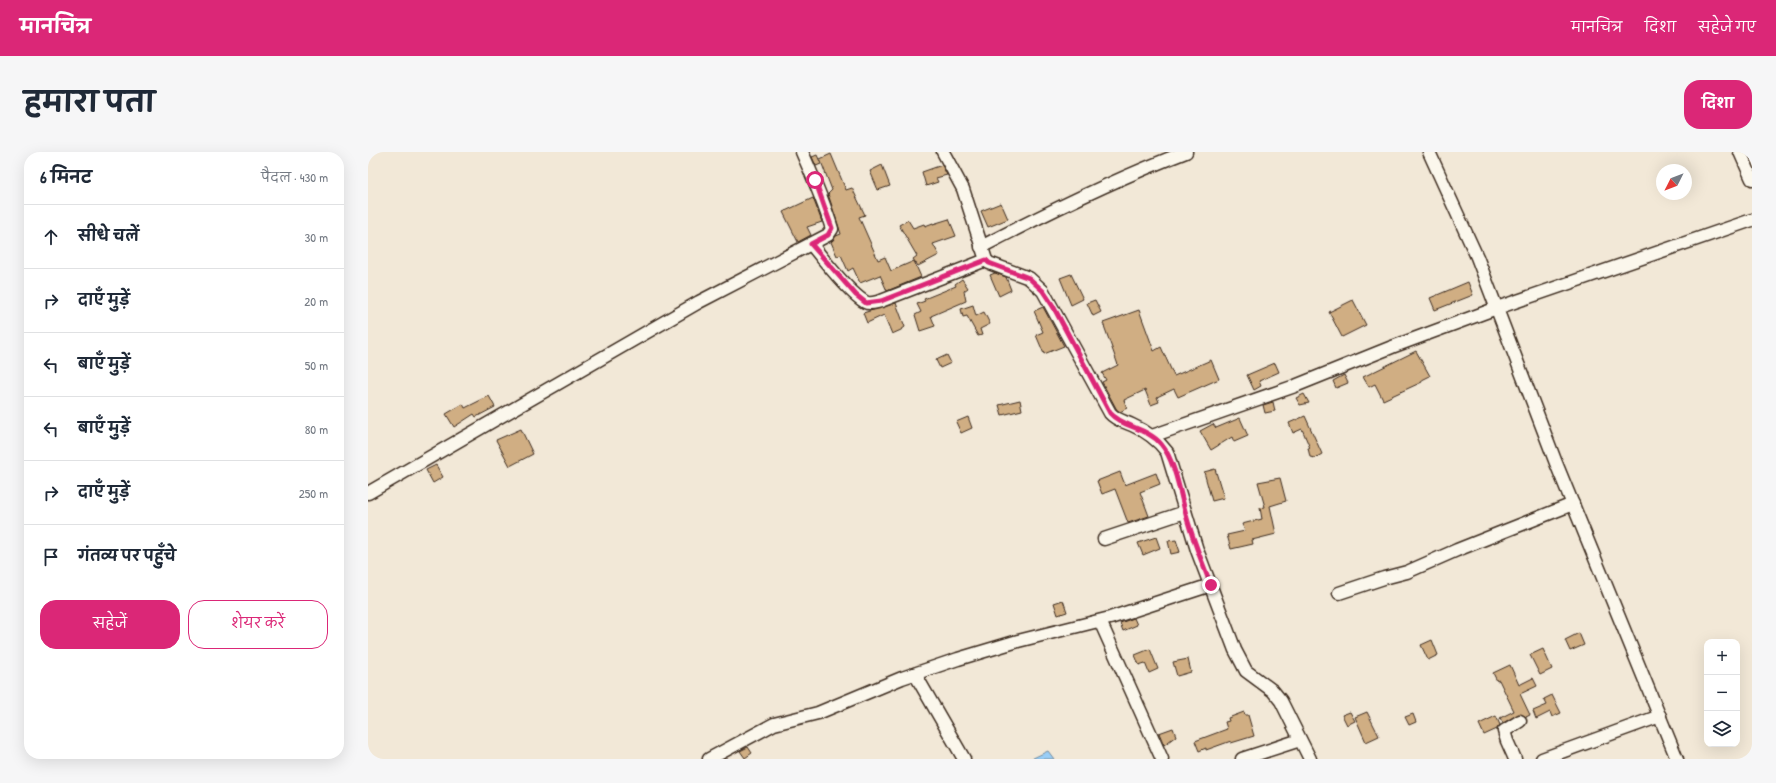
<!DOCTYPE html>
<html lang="hi">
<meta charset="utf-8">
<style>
:root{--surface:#fff;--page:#f6f6f7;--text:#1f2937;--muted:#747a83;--line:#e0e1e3;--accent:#db2777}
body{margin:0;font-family:"Patrick Hand","Playpen Sans Deva",sans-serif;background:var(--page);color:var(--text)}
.controls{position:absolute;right:12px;bottom:12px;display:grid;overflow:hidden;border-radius:8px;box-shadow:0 4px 16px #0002}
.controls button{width:36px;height:36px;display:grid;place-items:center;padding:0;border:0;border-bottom:1px solid var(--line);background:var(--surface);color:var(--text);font:20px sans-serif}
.compass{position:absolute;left:1288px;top:12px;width:36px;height:36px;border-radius:50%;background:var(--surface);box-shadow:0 4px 16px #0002;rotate:228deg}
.stop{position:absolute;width:12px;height:12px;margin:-9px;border:3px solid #db2777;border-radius:50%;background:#fff}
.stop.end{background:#db2777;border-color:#fff;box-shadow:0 1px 4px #0008}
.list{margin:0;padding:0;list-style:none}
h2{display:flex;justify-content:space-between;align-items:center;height:52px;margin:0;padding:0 16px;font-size:17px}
h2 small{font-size:13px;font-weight:400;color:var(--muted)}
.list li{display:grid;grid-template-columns:26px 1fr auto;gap:12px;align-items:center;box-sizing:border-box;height:64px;padding:0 16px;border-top:1px solid var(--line)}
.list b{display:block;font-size:15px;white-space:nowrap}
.list em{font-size:13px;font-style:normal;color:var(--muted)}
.actions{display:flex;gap:8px;padding:12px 16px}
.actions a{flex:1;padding:9px 0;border:1px solid var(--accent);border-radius:16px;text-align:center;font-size:14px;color:var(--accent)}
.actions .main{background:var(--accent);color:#fff}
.icon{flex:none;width:22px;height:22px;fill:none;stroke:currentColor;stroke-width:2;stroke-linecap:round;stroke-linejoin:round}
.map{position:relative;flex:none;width:1384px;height:607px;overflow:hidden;border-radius:16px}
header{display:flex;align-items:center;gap:24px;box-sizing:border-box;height:56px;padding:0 20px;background:var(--accent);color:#fff}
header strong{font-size:19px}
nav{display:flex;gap:22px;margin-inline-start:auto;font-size:14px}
.intro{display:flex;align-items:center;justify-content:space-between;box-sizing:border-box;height:96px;padding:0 24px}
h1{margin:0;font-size:28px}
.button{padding:10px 18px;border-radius:16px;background:var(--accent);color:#fff;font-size:14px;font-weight:700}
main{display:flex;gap:24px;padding:0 24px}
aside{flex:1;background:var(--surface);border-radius:16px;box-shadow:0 4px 16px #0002}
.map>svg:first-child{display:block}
.water{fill:#99cef7;stroke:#738ca0}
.building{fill:#d0ae83;stroke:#3b2a1e}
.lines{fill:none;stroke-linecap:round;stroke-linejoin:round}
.minor-casing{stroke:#3b2a1e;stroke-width:15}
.minor{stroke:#fbf7ec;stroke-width:12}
.route{stroke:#db2777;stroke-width:5}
</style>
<header>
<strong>मानचित्र</strong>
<nav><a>मानचित्र</a><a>दिशा</a><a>सहेजे गए</a></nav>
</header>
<div class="intro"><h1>हमारा पता</h1><a class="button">दिशा</a></div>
<main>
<aside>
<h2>6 मिनट<small>पैदल · 430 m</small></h2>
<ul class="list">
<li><svg class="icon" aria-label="ahead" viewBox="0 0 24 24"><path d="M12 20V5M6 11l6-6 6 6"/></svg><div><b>सीधे चलें</b></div><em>30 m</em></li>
<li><svg class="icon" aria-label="right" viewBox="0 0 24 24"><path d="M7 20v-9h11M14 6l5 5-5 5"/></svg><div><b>दाएँ मुड़ें</b></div><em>20 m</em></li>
<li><svg class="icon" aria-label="left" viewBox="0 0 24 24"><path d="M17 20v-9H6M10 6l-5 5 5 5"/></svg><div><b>बाएँ मुड़ें</b></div><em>50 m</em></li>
<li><svg class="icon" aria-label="left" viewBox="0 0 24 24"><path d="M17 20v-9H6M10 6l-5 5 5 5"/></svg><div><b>बाएँ मुड़ें</b></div><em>80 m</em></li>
<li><svg class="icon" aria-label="right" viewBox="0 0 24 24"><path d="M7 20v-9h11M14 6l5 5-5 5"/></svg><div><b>दाएँ मुड़ें</b></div><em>250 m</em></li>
<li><svg class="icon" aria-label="arrive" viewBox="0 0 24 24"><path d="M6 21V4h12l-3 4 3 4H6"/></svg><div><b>गंतव्य पर पहुँचे</b></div></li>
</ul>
<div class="actions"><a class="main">सहेजें</a><a>शेयर करें</a></div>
</aside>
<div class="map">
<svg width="1384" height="607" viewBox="0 0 1384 607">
<rect width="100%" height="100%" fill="#f2e8d7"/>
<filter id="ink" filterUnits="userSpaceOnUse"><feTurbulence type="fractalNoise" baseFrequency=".025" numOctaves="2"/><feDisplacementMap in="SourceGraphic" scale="8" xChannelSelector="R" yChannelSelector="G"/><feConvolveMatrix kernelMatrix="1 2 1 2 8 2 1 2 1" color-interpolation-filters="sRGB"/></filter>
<g filter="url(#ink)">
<path class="water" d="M680 599 686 607H663Z"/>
<g class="building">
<path d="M463 2 478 38 484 36 497 63 491 65 510 108 517 105 523 119 546 109 553 125 519 139 512 123 492 131 485 116 480 119 473 103 469 104 463 90 468 84 473 82 460 42 464 38 452 7Z"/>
<path d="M449 3 453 12 448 14 444 5Z"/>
<path d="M514 13 522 34 510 38 502 19Z"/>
<path d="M574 13 579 23 568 26 570 30 558 34 554 20Z"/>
<path d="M445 46 454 70 439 75 443 83 430 90 415 60Z"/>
<path d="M633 51 640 67 620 75 613 59Z"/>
<path d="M581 67 588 84 565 92 571 103 550 114 545 107 549 104 531 73 540 68 545 76 556 72 557 74 565 71V72Z"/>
<path d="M627 121 638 125 643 138 631 144 622 123Z"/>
<path d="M703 122 715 147 703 153 692 126Z"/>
<path d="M594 127 600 136 596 139 598 149 563 164 567 174 552 179 547 163 553 160 549 152 557 149 556 147 588 134 587 132Z"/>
<path d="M1100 130 1105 143 1067 158 1062 146Z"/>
<path d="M727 148 733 160 725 164 719 151Z"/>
<path d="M985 148 998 173 974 185 961 160Z"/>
<path d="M528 151 537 175 533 178 524 182 516 163 499 171 495 161Z"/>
<path d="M605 153 608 164 616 160 622 172 612 177 614 183 610 184 599 164 595 165 593 157Z"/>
<path d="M675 155 696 194 676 202 668 183 675 180 666 159Z"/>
<path d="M771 158 786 199 793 195 806 224 843 208 851 227 810 245 806 237 789 245 791 250 783 253 777 238 756 248 759 256 752 260 749 258 734 230 738 228 734 221 750 213 735 171Z"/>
<path d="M1048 199 1062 224 1054 228V230L1015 248 1007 232 1001 235 995 225Z"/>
<path d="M579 203 583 211 572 216 568 208Z"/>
<path d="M907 211 911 220 891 229 893 234 886 238 879 223Z"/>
<path d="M976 223 980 231 968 236 965 229Z"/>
<path d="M936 242 941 251 932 253 928 246Z"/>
<path d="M121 244 127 255 108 265 106 262 86 275 78 262 95 252 97 256Z"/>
<path d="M652 248 654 258 634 263 631 253Z"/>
<path d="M905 250 907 259 897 261 895 253Z"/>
<path d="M937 264 954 302 947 306 942 305 940 296H942L934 277 925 281 921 271Z"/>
<path d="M600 265 604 276 593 281 588 270Z"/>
<path d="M872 266 880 284 866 290 864 285 843 298 832 279 845 272 848 276Z"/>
<path d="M153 277 165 302 142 314 128 288Z"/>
<path d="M68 313 75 325 65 331 58 318Z"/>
<path d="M847 317 856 346 844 349 836 320Z"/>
<path d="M752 320 757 333 788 321 792 332 772 340 781 364 760 371 747 337 734 342 729 329Z"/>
<path d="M912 326 918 349 902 354 908 382 884 388 885 392 863 397 859 383 877 379 874 372 894 367 892 356 897 355 890 330Z"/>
<path d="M788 385 792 396 775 403 770 391Z"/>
<path d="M808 388 812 400 803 402 800 389Z"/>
<path d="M695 448 699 460 690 463 686 451Z"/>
<path d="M766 466 769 473 755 479 752 471Z"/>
<path d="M1211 481 1216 493 1202 499 1197 488Z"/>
<path d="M1064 488 1070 503 1060 508 1053 493Z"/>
<path d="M782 497 790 517 781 521 777 511 771 513 767 503Z"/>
<path d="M1175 497 1184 517 1172 523 1162 503Z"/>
<path d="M820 507 823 520 809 524 805 510Z"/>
<path d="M1142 513 1151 533 1165 526 1169 534 1152 542 1162 563 1158 565 1151 562 1135 571 1132 566 1146 559 1131 528 1129 529 1125 521Z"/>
<path d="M1184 543 1193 561 1184 565 1182 560 1168 567 1165 559 1179 553 1176 547Z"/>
<path d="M876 560 877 563H880L886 584 863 591V589L838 598V596L831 599 827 589 859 577 857 570 861 569 860 566Z"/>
<path d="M982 560 987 569 979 573 974 563Z"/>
<path d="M999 560 1011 584 998 590 987 565Z"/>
<path d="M1045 562 1048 570 1041 573 1037 565Z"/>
<path d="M1128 564 1132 573 1129 577 1116 583 1111 572Z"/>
<path d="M805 576 808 584 796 593 791 581Z"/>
<path d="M380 595 384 601 377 606 372 599Z"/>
</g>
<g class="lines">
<defs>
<g id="minor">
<path d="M575 0 595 37 618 108 621 111 661 126 675 139 742 261C748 268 755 269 764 273 778 279 790 288 799 300L829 398 867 498 878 519 905 539 913 549 942 607"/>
<path d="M1061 0 1109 105 1188 311 1309 607"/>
<path d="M1372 0 1384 27"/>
<path d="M443 92C454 106 483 142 497 150 502 153 508 150 513 149L618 108"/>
<path d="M613 95C680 60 747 27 818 0"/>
<path d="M784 284 927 234 1024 195 1129 156 1384 68"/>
<path d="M0 341 331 150 460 83 464 77C456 50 445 25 434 0"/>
<path d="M736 387 817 360"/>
<path d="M971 441 1016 426 1039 420 1089 398 1205 352"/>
<path d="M732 469 794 607"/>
<path d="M547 522 596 607"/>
<path d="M341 607 406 572 450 561 534 526 590 507 650 489 742 466 843 433"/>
<path d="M874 607 932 588"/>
<path d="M1147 607 1139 589 1136 579 1152 569"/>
<path d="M1174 607 1292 564"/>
</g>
</defs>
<use href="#minor" class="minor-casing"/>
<use href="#minor" class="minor"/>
</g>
</g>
<g class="lines" filter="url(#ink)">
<path class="route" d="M447 28 464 76 460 83 443 92 488 143 498 151 513 149 618 108 621 111 661 126 675 139 685 154 742 261C754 275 780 276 793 292 809 311 813 349 821 373 827 393 835 413 843 433"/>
</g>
</svg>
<div class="controls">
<button>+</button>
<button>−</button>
<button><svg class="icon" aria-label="layers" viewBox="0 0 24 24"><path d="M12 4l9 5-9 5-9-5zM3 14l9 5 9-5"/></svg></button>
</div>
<svg class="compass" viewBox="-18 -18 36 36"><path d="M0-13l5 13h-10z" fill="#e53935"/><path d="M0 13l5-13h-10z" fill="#747a83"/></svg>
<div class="stop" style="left:447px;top:28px"></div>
<div class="stop end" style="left:843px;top:433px"></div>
</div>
</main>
